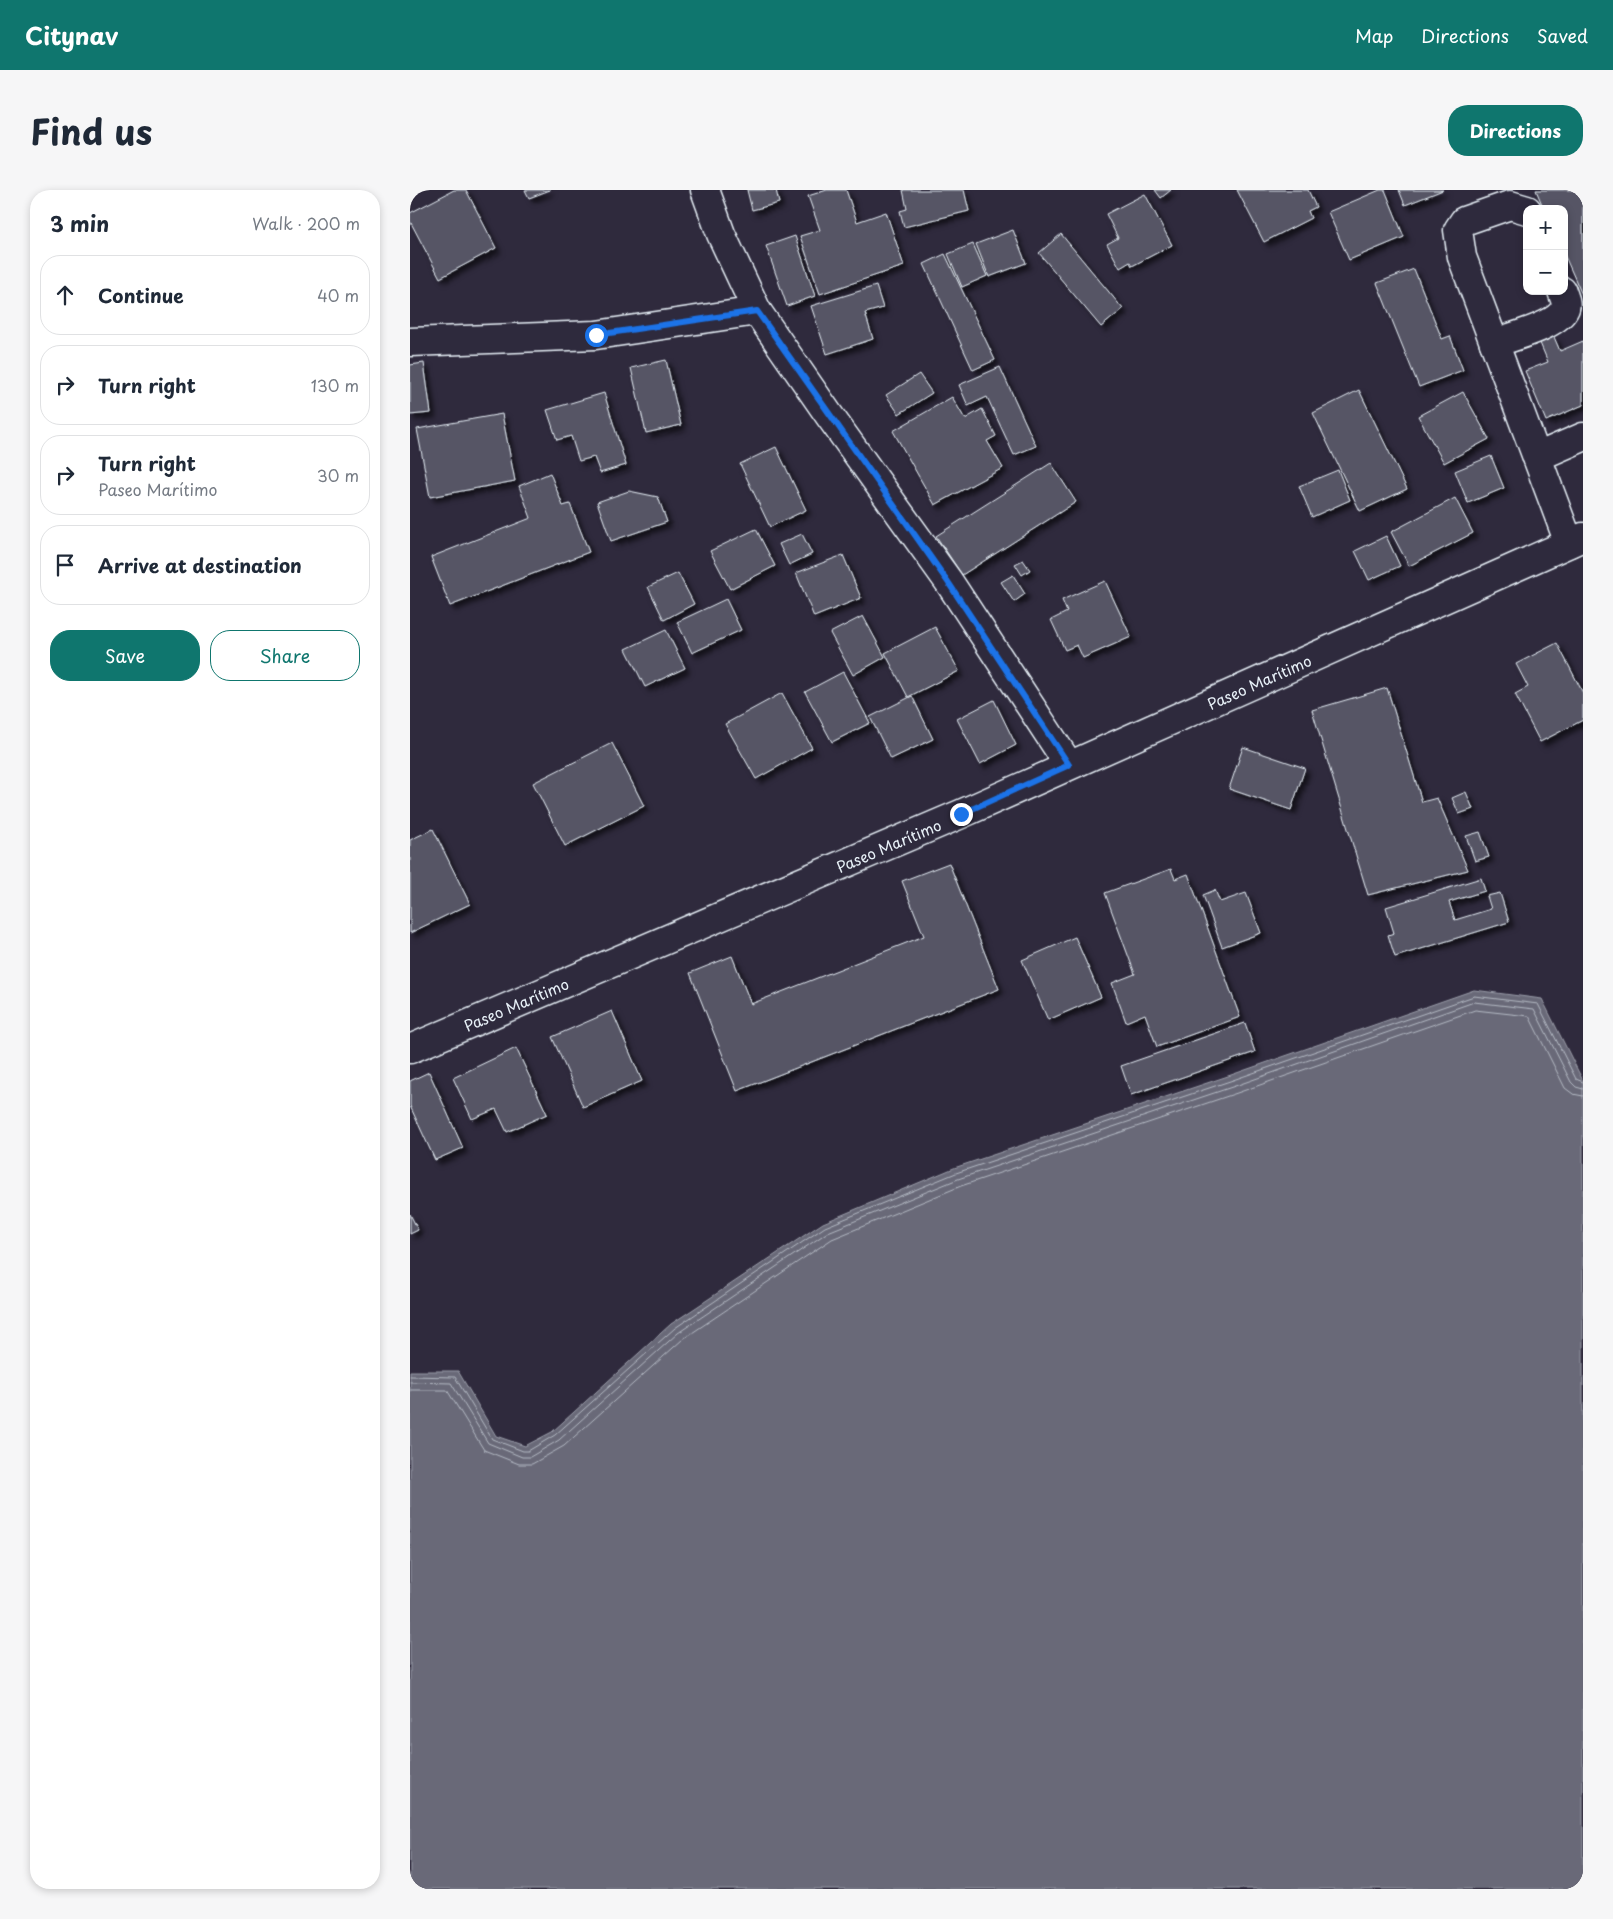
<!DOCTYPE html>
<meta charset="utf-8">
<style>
:root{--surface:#fff;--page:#f6f6f7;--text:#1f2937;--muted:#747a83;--line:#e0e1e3;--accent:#0f766e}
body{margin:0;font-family:"Playpen Sans",sans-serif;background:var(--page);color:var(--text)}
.controls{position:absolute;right:15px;top:15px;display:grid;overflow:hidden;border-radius:10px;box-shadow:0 2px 8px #0003}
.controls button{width:45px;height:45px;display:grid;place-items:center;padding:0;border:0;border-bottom:1px solid var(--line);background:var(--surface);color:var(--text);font:25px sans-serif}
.stop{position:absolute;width:15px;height:15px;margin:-11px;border:4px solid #1a73e8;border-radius:50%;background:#fff}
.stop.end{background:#1a73e8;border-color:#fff;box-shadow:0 1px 5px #0008}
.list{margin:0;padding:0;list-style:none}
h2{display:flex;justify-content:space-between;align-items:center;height:65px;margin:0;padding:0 20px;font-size:21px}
h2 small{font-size:16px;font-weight:400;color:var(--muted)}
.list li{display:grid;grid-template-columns:32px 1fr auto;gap:15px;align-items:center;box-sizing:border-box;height:80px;margin:0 10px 10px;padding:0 10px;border:1px solid var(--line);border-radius:20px}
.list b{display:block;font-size:19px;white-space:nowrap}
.list p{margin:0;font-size:16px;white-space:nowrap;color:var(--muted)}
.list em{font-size:16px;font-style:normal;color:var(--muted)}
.actions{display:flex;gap:10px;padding:15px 20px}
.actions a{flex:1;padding:11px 0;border:1px solid var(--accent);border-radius:20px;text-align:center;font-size:18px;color:var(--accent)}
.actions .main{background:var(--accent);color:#fff}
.icon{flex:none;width:28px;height:28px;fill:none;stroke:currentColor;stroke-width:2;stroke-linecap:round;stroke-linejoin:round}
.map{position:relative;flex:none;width:1173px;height:1699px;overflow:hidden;border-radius:20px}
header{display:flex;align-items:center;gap:30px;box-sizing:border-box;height:70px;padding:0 25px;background:var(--accent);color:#fff}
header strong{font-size:24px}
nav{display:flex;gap:28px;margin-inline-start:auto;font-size:18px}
.intro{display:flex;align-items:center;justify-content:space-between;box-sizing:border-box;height:120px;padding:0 30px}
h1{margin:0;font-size:35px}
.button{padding:12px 22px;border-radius:20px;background:var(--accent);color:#fff;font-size:18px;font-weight:700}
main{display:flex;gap:30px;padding:0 30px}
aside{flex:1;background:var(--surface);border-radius:20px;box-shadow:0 2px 8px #0003}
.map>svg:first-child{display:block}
.water{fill:#696978;stroke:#9c9fab}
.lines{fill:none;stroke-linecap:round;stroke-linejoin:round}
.shore{stroke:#b5bbc5;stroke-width:1}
.building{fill:#575565;stroke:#e8f1f8;filter:url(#shadow)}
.minor-casing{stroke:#e8f1f8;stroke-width:31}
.major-casing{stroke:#e8f1f8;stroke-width:31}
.minor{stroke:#2f2a3d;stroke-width:28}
.major{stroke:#2f2a3d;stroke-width:28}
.route{stroke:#1a73e8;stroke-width:6}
.labels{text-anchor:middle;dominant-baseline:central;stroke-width:5;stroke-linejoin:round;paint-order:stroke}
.street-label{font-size:15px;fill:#e8f1f8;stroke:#2f2a3d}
</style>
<header>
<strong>Citynav</strong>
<nav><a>Map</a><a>Directions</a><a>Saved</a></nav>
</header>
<div class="intro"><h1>Find us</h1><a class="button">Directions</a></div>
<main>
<aside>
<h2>3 min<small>Walk · 200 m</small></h2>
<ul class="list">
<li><svg class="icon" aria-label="ahead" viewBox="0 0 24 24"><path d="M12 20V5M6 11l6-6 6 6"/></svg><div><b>Continue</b></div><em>40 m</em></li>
<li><svg class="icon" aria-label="right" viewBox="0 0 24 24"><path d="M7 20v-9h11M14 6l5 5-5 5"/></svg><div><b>Turn right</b></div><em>130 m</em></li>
<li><svg class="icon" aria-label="right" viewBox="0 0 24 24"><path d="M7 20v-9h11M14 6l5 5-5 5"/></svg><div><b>Turn right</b><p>Paseo Marítimo</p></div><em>30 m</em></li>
<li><svg class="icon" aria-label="arrive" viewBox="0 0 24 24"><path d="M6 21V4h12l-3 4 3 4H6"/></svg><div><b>Arrive at destination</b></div></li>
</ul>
<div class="actions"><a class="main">Save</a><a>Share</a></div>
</aside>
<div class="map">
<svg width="1173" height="1699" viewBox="0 0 1173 1699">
<defs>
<filter id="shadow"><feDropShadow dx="4.5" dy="4.5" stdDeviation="2.5" flood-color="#0009"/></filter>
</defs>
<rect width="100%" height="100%" fill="#2f2a3d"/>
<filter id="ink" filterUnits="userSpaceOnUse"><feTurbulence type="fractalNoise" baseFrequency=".02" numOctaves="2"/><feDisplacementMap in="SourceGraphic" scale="10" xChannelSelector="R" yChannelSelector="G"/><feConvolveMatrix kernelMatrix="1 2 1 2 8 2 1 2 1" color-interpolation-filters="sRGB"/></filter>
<g filter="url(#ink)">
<path class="water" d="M1064 800 1132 809 1173 891V1699H0V1181H48L86 1246 115 1256 142 1242 261 1134 413 1033 544 978 821 885Z"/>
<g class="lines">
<g class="shore">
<path d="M0 1186 45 1187 82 1249 113 1261H118L145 1245 265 1138 415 1037 546 983 823 890 1064 806 1128 814 1166 889 1173 892"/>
<path d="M0 1192 41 1193 78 1253 112 1267H120L149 1250 268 1143 418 1042 548 989 825 896 1064 812 1124 819 1161 892 1166 897 1173 899"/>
<path d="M0 1200H37L74 1260 109 1274H122L154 1256 273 1149 422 1049 551 996 827 903 1065 820 1119 826 1155 898 1163 904 1173 906"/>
</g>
</g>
<g class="building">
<path d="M44 0H56L86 58 30 88 0 31V23Z"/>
<path d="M115 0H140L119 8Z"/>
<path d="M337 0H366L369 13 342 20Z"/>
<path d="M417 0H436L447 32 476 22 494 76 410 104 390 46 410 40 398 6Z"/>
<path d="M493 0H554L559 21 494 37 490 21 497 19Z"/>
<path d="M745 0H761L751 8Z"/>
<path d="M827 0H898L906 17 898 21 901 28 854 52Z"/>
<path d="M970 0H975L994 47 939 70 918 22Z"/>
<path d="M989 0H1033L995 15Z"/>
<path d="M1126 0H1173V107L1154 64V19H1134Z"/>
<path d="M735 4 762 55 722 76 720 72 710 78 697 54 708 48 696 24Z"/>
<path d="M603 40 616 73 579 87 566 54Z"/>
<path d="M651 44 713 119 691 137 629 63Z"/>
<path d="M385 46 405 106 377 116 356 56Z"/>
<path d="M563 54 577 86 552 97 538 64Z"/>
<path d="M535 64 585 170 563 180 514 74Z"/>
<path d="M1004 79 1032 149 1040 146 1053 180 1009 197 967 93Z"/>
<path d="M466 96 473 118 455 123 463 149 417 164 401 116Z"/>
<path d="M1144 147 1150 161 1173 151V215L1136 231 1115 181 1138 172 1130 153Z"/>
<path d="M256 170 271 235 236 243 221 178Z"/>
<path d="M14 173 21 223 0 225V175Z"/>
<path d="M590 177 626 256 604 265 577 207 558 216 549 195Z"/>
<path d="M509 184 522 203 489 224 476 205Z"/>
<path d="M949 200 997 299 950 321 903 223Z"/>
<path d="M1053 202 1079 249 1034 273 1008 226Z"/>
<path d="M194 203 216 275 190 283 184 267 169 271 161 246 147 250 137 220Z"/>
<path d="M542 207 555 229 572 219 586 246 577 251 593 278 525 315 483 241Z"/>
<path d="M92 224 105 291 20 307 7 239Z"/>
<path d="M366 257 396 320 360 337 330 274Z"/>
<path d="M1081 266 1094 298 1058 313 1045 281Z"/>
<path d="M641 273 666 312 552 385 526 346Z"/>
<path d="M928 280 940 310 902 327 889 296Z"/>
<path d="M140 283 153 316 160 314 179 362 40 416 21 367 121 328 109 296Z"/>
<path d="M219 301 248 307 257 332 201 351 187 312Z"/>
<path d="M1045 308 1063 343 999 376 981 342Z"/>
<path d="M346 339 365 376 320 399 300 361Z"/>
<path d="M392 344 402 364 379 375 369 354Z"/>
<path d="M976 346 990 376 959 390 945 361Z"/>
<path d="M433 365 451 408 404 427 386 383Z"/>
<path d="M613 370 620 380 612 385 605 374Z"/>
<path d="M268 383 284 414 254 430 238 397Z"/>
<path d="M603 385 615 404 604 412 591 392Z"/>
<path d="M695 391 721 447 673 468 667 455 655 460 641 430 657 422 652 410Z"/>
<path d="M316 409 331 440 282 463 267 432Z"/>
<path d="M453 426 475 467 443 485 420 443Z"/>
<path d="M525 437 549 481 498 507 475 463Z"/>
<path d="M256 440 275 478 235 497 216 459Z"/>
<path d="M1147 453 1173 503V530L1130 552 1105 504 1118 497 1106 474Z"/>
<path d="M433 482 460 533 422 552 395 502Z"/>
<path d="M977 498 1012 612 1027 608 1058 680 958 705 902 520Z"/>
<path d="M372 503 402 558 346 589 315 534Z"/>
<path d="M502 506 523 549 481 569 460 527Z"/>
<path d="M584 510 606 555 570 574 547 529Z"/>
<path d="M202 553 234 616 155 656 123 593Z"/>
<path d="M833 557 895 578 881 620 819 599Z"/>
<path d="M1056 602 1063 619 1049 624 1042 608Z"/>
<path d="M23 639 60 714 0 743V650Z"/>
<path d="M1070 642 1079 667 1065 671 1056 646Z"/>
<path d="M539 673 589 799 327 901 280 783 322 766 341 814 514 746 492 691Z"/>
<path d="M761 679 765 689 778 684 830 827 747 857 735 824 716 832 702 793 725 784 695 703Z"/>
<path d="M1071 688 1075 701 1039 712 1045 730 1081 719 1077 706 1090 703 1099 732 985 767 978 745 984 743 976 717Z"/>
<path d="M805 700 810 712 836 703 851 743 812 757 793 705Z"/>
<path d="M665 747 691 807 638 830 612 770Z"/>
<path d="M202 821 232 891 173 917 142 847Z"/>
<path d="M835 833 845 862 721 905 711 876Z"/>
<path d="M106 858 137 924 97 942 86 919 62 929 43 888Z"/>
<path d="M19 882 53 958 25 970 0 916V891Z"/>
<path d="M0 1024 8 1040 0 1044Z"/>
</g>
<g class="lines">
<defs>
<g id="minor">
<path d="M295 0 311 44 347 121 419 225 539 392 659 575"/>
<path d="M1117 20 1100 15 1054 31 1048 40 1052 67 1159 353"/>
<path d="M0 152 186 145 347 121"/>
<path d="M1084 153C1102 147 1145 136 1154 120 1158 113 1154 108 1152 101"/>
<path d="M1127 267 1173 247"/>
</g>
<g id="major">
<path id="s1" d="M0 859 551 624 1173 347"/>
</g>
</defs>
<use href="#minor" class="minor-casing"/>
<use href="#major" class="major-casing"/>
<use href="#minor" class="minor"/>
<use href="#major" class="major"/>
</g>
</g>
<g class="lines" filter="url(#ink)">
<path class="route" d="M186 145 347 121 538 392 659 575 551 624"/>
</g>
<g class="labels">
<g class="street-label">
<text stroke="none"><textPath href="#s1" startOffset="925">Paseo Marítimo</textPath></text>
<text stroke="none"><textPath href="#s1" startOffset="520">Paseo Marítimo</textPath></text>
<text stroke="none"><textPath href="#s1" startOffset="115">Paseo Marítimo</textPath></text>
</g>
</g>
</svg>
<div class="controls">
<button>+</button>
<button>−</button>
</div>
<div class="stop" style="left:186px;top:145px"></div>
<div class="stop end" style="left:551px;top:624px"></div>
</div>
</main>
